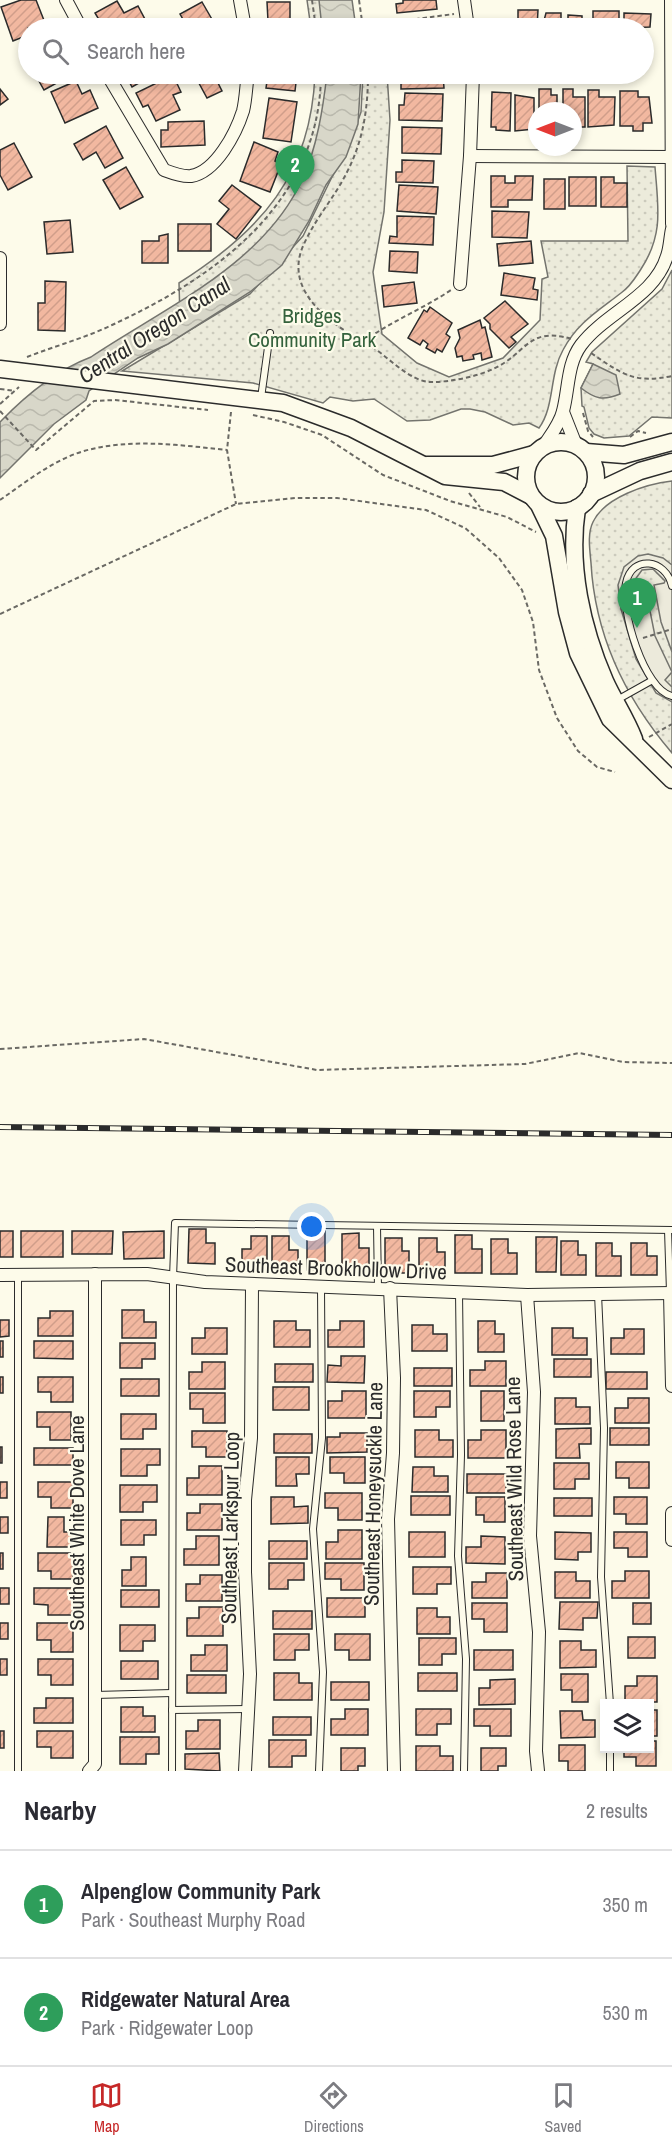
<!DOCTYPE html>
<meta charset="utf-8">
<style>
:root{--surface:#fff;--page:#f7f7f7;--text:#2b2b33;--muted:#7c7c81;--line:#e1e1e2;--accent:#c62828}
body{margin:0;font-family:"Archivo Narrow",sans-serif;background:var(--page);color:var(--text)}
.controls{position:absolute;right:18px;bottom:18px;display:grid;overflow:hidden;border-radius:0px;box-shadow:0 3px 9px #0003}
.controls button{width:54px;height:54px;display:grid;place-items:center;padding:0;border:0;border-bottom:2px solid var(--line);background:var(--surface);color:var(--text);font:30px sans-serif}
.compass{position:absolute;left:528px;top:102px;width:54px;height:54px;border-radius:50%;background:var(--surface);box-shadow:0 3px 9px #0003;rotate:270deg}
.you{position:absolute;left:312px;top:1227px;width:21px;height:21px;margin:-15px;border:4px solid #fff;border-radius:50%;background:#1a73e8;box-shadow:0 0 0 9px #1a73e833}
.badge{display:grid;place-items:center;width:39px;height:39px;border-radius:50%;background:var(--accent);color:#fff;font-size:20px;font-weight:700}
.pin{position:absolute;translate:-50% -50px;filter:drop-shadow(0 2px 3px #0008)}
.pin::after{content:'';position:absolute;top:32px;width:21px;height:18px;background:inherit;clip-path:polygon(0 0,100% 0,50% 100%)}
.list{margin:0;padding:0;list-style:none}
h2{display:flex;justify-content:space-between;align-items:center;height:78px;margin:0;padding:0 24px;font-size:26px}
h2 small{font-size:20px;font-weight:400;color:var(--muted)}
.list li{display:grid;grid-template-columns:39px 1fr auto;gap:18px;align-items:center;box-sizing:border-box;height:108px;padding:0 24px;border-top:2px solid var(--line)}
.list b{display:block;font-size:22px;white-space:nowrap}
.list p{margin:0;font-size:20px;white-space:nowrap;color:var(--muted)}
.list em{font-size:20px;font-style:normal;color:var(--muted)}
.icon{flex:none;width:33px;height:33px;fill:none;stroke:currentColor;stroke-width:2;stroke-linecap:round;stroke-linejoin:round}
.map{position:relative;flex:none;width:672px;height:1771px;overflow:hidden}
.search{position:absolute;background:var(--surface);box-shadow:0 3px 9px #0003;left:18px;right:18px;top:18px;height:66px;display:flex;align-items:center;gap:15px;box-sizing:border-box;padding:0 21px;border-radius:33px;color:var(--muted);font-size:22px}
.sheet{height:294px;background:var(--surface)}
nav{display:flex;justify-content:space-around;align-items:center;box-sizing:border-box;height:84px;border-top:2px solid var(--line);background:var(--surface);font-size:16px;color:var(--muted)}
nav a{display:grid;justify-items:center;gap:3px}
nav .on{color:var(--accent)}
.map>svg:first-child{display:block}
.park{fill:url(#park-dots);stroke:#74746e;stroke-width:1.5}
.parking{fill:#eceadb;stroke:#74746e;stroke-width:1.5}
.water{fill:url(#water-waves);stroke:#74746e;stroke-width:1.5}
.building{fill:url(#building-hatch);stroke:#2b2b2b;stroke-width:1.5}
.lines{fill:none;stroke-linecap:round;stroke-linejoin:round}
.service-casing{stroke:#2b2b2b;stroke-width:8}
.minor-casing{stroke:#2b2b2b;stroke-width:14}
.secondary-casing{stroke:#2b2b2b;stroke-width:19}
.path{stroke:#6a6964;stroke-width:2;stroke-dasharray:4.5 3;stroke-linecap:butt}
.service{stroke:#fdfbea;stroke-width:6}
.minor{stroke:#fdfbea;stroke-width:12}
.secondary{stroke:#fdfbea;stroke-width:16}
.rail-casing{stroke:#2b2b2b;stroke-width:6}
.rail{stroke:#fdfbea;stroke-width:4;stroke-dasharray:11;stroke-linecap:butt}
.labels{text-anchor:middle;dominant-baseline:central;stroke-width:4.5;stroke-linejoin:round;paint-order:stroke}
.park-label{font-size:21px;fill:#34623c;stroke:#fdfbea}
.street-label{font-size:21px;fill:#2b2b2b;stroke:#fdfbea}
.water-label{font-size:22px;font-style:italic;fill:#2b2b2b;stroke:#fdfbea}
</style>
<div class="map">
<svg width="672" height="1771" viewBox="0 0 672 1771">
<defs>
<pattern id="park-dots" width="8" height="8" patternUnits="userSpaceOnUse" patternTransform="scale(1.5)"><rect width="8" height="8" fill="#ecebdb"/><path d="M2 2h.1M6 6h.1" fill="none" stroke="#cbcabc" stroke-width="1.8" stroke-linecap="round"/></pattern>
<pattern id="water-waves" width="16" height="10" patternUnits="userSpaceOnUse" patternTransform="scale(1.5)"><rect width="16" height="10" fill="#d8d7c9"/><path d="M0 5q4-4 8 0t8 0" fill="none" stroke="#bab9ad"/></pattern>
<pattern id="building-hatch" width="6" height="6" patternUnits="userSpaceOnUse" patternTransform="scale(1.5)"><rect width="6" height="6" fill="#f2b8a0"/><path d="M-1 1l2-2M0 6l6-6M5 7l2-2" fill="none" stroke="#d09e8a"/></pattern>
</defs>
<rect width="100%" height="100%" fill="#fdfbea"/>
<g class="park">
<path d="M307 0H337L340 28H311Z"/>
<path d="M315 74H344L311 197 180 318 179 283C261 231 311 175 315 74Z"/>
<path d="M363 74H387L390 120 384 212 373 272 382 334 417 363 449 377 503 358 540 320 542 279 548 277 541 241H628L627 166 655 167C658 207 664 234 641 269 635 278 631 286 621 293 598 311 577 323 563 350 549 375 555 406 539 428L529 423 513 425 485 412 470 409H461L430 420 407 421 374 399 353 401 330 397 323 403 253 383 122 371 250 294 303 236 353 134 361 112Z"/>
<path d="M672 270V418L652 417 629 436 604 438 594 434 589 428 584 407 582 406 581 388 593 364 586 362 592 352 662 289Z"/>
<path d="M672 481V753C625 698 595 636 591 563 590 551 587 534 593 522 605 497 646 484 672 481Z"/>
</g>
<path class="parking" d="M648 554 663 558 672 565V652L661 622 654 585 664 583 665 581 653 569 642 570 634 581 637 586H645L655 636 672 672 665 680 672 687V702L656 693 636 659 621 609 618 585 624 567 638 556Z"/>
<g class="water">
<path d="M319 0H352L356 28H322Z"/>
<path d="M327 74H361L358 124 346 157 326 185 309 221 282 265 250 292 168 344 138 358 89 391 86 400 54 424 0 478V422C25 396 57 370 91 357 164 308 263 265 302 180 317 148 323 108 327 74Z"/>
<path d="M593 364 616 375 620 394C603 401 595 399 581 388Z"/>
</g>
<g class="building">
<path d="M21 0H36L47 28H28V35L13 41 1 7Z"/>
<path d="M403 0H436L437 9 397 13 396 4 403 3Z"/>
<path d="M117 1 124 13 138 6 148 25 141 28H104L95 13Z"/>
<path d="M202 2 217 28H188L180 14Z"/>
<path d="M267 2H290V28H263V21H268Z"/>
<path d="M518 10H538L537 28H518Z"/>
<rect x="593" y="11" width="26" height="17"/>
<path d="M546 13H561V28H542Z"/>
<path d="M624 13 651 14 650 27 624 28Z"/>
<path d="M568 15 582 16V24H590V28H568Z"/>
<rect x="489" y="19" width="21" height="9"/>
<path d="M436 23 437 28H397Z"/>
<rect x="644" y="38" width="6" height="18"/>
<path d="M28 49V62L23 52Z"/>
<path d="M35 74H73L44 90Z"/>
<path d="M125 74H152L153 75 132 87Z"/>
<path d="M194 74H216L214 75 222 91 207 98Z"/>
<path d="M268 74H297L295 91 266 88Z"/>
<path d="M401 74H443L444 88 401 89Z"/>
<path d="M173 75 181 92 173 95 180 110 156 121 148 105 143 107 136 93Z"/>
<path d="M76 81 82 94 90 90 98 108 65 123 51 92Z"/>
<path d="M0 89 8 99 0 105Z"/>
<path d="M539 89H551V95H557V111H539Z"/>
<path d="M563 89H573V97H585V127H573V111H563Z"/>
<path d="M588 90H599V97H615L614 125 588 127Z"/>
<path d="M620 91H638V97H649L652 123H643V131H633V126H620Z"/>
<path d="M492 92 511 93 510 131 496 130V127H491Z"/>
<path d="M405 93 443 94 442 121 399 120V105H404Z"/>
<path d="M515 95 534 98V129L515 131Z"/>
<path d="M269 98 297 102 291 142 263 138Z"/>
<path d="M204 121 205 145 161 147V130H168V122Z"/>
<path d="M106 126 123 158 105 168 96 152 83 160 74 144Z"/>
<path d="M402 127 442 128 441 154 402 153Z"/>
<path d="M254 142 278 152 275 161 281 164 270 192 240 181Z"/>
<path d="M14 143 32 177 8 190 0 175V150Z"/>
<path d="M402 160 434 161 433 183 396 182V172H402Z"/>
<path d="M126 167 143 197 120 209 103 180Z"/>
<path d="M491 176H505V183H515V176H533L532 200H508V207H491Z"/>
<rect x="569" y="177" width="27" height="29"/>
<path d="M601 177H614V183H627V207H601Z"/>
<rect x="544" y="179" width="21" height="30"/>
<path d="M232 185 261 207 236 239 217 224 229 209 219 201Z"/>
<path d="M399 185 438 187 436 214 397 211Z"/>
<path d="M492 211 529 212 527 238 492 237Z"/>
<path d="M397 216 434 217 433 245 389 243 390 236 397 237Z"/>
<path d="M70 220 73 252 47 254 44 222Z"/>
<rect x="178" y="224" width="33" height="27"/>
<path d="M168 234V263H142V241H159V236Z"/>
<path d="M531 241 533 263 499 266 497 244Z"/>
<path d="M390 251 418 252 417 273 389 271Z"/>
<path d="M504 273 535 278 533 289 538 290 537 300 501 295Z"/>
<path d="M45 281 66 282 65 331 38 330V303H45Z"/>
<path d="M414 282 417 303 384 307 382 286Z"/>
<path d="M505 301 528 324 511 337 516 342 509 348 490 329V324L484 318Z"/>
<path d="M430 307 452 323 446 334 450 337 442 352 437 349 435 353 426 348 428 344 423 340 420 345 408 338 424 310 427 312Z"/>
<path d="M480 320 482 328 485 327 492 357 482 360 481 353 473 355 474 359 463 361 462 356 457 357 455 348 460 338 458 330Z"/>
<path d="M189 1229H206V1243H215V1264L188 1263Z"/>
<rect x="0" y="1231" width="13" height="26"/>
<rect x="21" y="1231" width="42" height="26"/>
<path d="M72 1231H113L112 1254H72Z"/>
<path d="M164 1231V1258L124 1259 123 1232Z"/>
<rect x="307" y="1231" width="18" height="39"/>
<path d="M359 1233V1248H369V1271H342V1234Z"/>
<path d="M455 1235H472V1249H482V1273H455Z"/>
<path d="M251 1236H267V1270H242V1249H251Z"/>
<path d="M272 1236H289V1250H298V1271H272Z"/>
<path d="M536 1237H557L556 1272H536Z"/>
<path d="M385 1238H402V1251H409V1273H385Z"/>
<path d="M419 1238H437V1252H445V1273H419Z"/>
<path d="M491 1239H508V1253H517V1274H491Z"/>
<path d="M561 1241H578V1255H586V1275H561Z"/>
<path d="M596 1243H612V1256H621V1276H596Z"/>
<path d="M631 1243H647V1256H657V1275H631Z"/>
<path d="M122 1310H144V1322H156V1338H122Z"/>
<path d="M50 1311H73V1336H38V1318H50Z"/>
<path d="M0 1320H9V1336L0 1337Z"/>
<path d="M274 1321H296V1330H310V1347H274Z"/>
<path d="M340 1321H364V1347H328V1330H340Z"/>
<path d="M478 1321H495V1334H504V1352H478Z"/>
<path d="M412 1325H433V1334H447V1351H412Z"/>
<path d="M205 1328H227V1354H192V1338H205Z"/>
<path d="M552 1328H573V1338H587V1355H552Z"/>
<path d="M624 1329H644V1354H611V1338H624Z"/>
<rect x="0" y="1341" width="3" height="16"/>
<path d="M34 1341H73V1359L34 1358Z"/>
<path d="M120 1343H155V1359H142V1368H120Z"/>
<path d="M341 1356H365L364 1383 327 1382 328 1365 341 1366Z"/>
<rect x="554" y="1359" width="37" height="18"/>
<path d="M485 1361H506V1386H470V1370H485Z"/>
<path d="M202 1362H225V1389H189V1372H202Z"/>
<rect x="275" y="1364" width="38" height="18"/>
<rect x="414" y="1368" width="38" height="18"/>
<rect x="606" y="1372" width="41" height="17"/>
<rect x="0" y="1377" width="3" height="16"/>
<path d="M38 1377H73V1402H51V1392H38Z"/>
<rect x="121" y="1379" width="38" height="17"/>
<rect x="273" y="1387" width="36" height="23"/>
<path d="M342 1391H366V1418H328V1401H342Z"/>
<path d="M414 1391H450V1407H436V1417H414Z"/>
<rect x="481" y="1391" width="23" height="30"/>
<path d="M190 1393H225V1423H203V1409H190Z"/>
<path d="M555 1398H576V1407H590V1424H555Z"/>
<path d="M628 1398H649V1423H615V1408H628Z"/>
<path d="M37 1412H71V1440H50V1427H37Z"/>
<path d="M121 1414H156V1429H143V1439H121Z"/>
<path d="M591 1428V1444H579L580 1458H556V1429Z"/>
<rect x="610" y="1428" width="39" height="17"/>
<path d="M415 1430H439V1440H453V1457H415Z"/>
<path d="M481 1430H506V1458H468V1440H481Z"/>
<path d="M192 1431H227V1457H206V1447H192Z"/>
<path d="M340 1433H367V1452L327 1453V1437H340Z"/>
<rect x="274" y="1434" width="38" height="19"/>
<rect x="0" y="1447" width="2" height="16"/>
<rect x="34" y="1448" width="39" height="17"/>
<path d="M121 1449H160V1465H147V1476H121Z"/>
<path d="M276 1457H309V1474H296L297 1486H276Z"/>
<path d="M330 1457H365V1483H344V1473H330Z"/>
<path d="M616 1462H649V1488H629V1478H616Z"/>
<path d="M554 1463H589V1479H575V1489H554Z"/>
<path d="M199 1466H222V1495H187V1478H199Z"/>
<path d="M413 1467H434V1476H448V1492H412Z"/>
<rect x="467" y="1474" width="39" height="19"/>
<rect x="0" y="1482" width="7" height="16"/>
<path d="M38 1482H73V1508H51V1497H38Z"/>
<path d="M120 1485H157V1502H143V1512H120Z"/>
<path d="M325 1493H362V1520H338V1508H325Z"/>
<rect x="411" y="1496" width="39" height="19"/>
<path d="M271 1497H294V1507L308 1506V1523L271 1524Z"/>
<path d="M476 1497H505V1522H484V1515H476Z"/>
<path d="M614 1497H647V1524H626V1514H614Z"/>
<rect x="554" y="1498" width="38" height="18"/>
<path d="M200 1504H222V1530H187V1513H200Z"/>
<rect x="0" y="1517" width="8" height="16"/>
<path d="M48 1517H64V1532H73V1547H47Z"/>
<path d="M121 1520H156V1535H144V1545H121Z"/>
<path d="M338 1530H362V1559H326V1542H338Z"/>
<rect x="409" y="1532" width="36" height="25"/>
<path d="M555 1532 591 1533V1552H578V1560L555 1559Z"/>
<path d="M614 1532H647V1557H628V1548H614Z"/>
<path d="M196 1536H219V1565H184V1549H196Z"/>
<path d="M481 1536 505 1537V1564L466 1563V1547H481Z"/>
<rect x="269" y="1541" width="38" height="18"/>
<rect x="0" y="1553" width="3" height="16"/>
<path d="M38 1553H73V1579H51V1571H38Z"/>
<path d="M131 1557H146V1586H122V1570H131Z"/>
<path d="M269 1563H304V1580H288V1589H269Z"/>
<path d="M325 1563H364V1590H341V1579H325Z"/>
<path d="M413 1567H451V1584H437V1594H413Z"/>
<path d="M625 1571H649V1598H612V1581H625Z"/>
<path d="M555 1572H576V1581H590V1598H555Z"/>
<path d="M486 1573H507V1598H472V1582H486Z"/>
<path d="M200 1575H222V1601H186V1584H200Z"/>
<rect x="0" y="1588" width="9" height="16"/>
<path d="M34 1588H73V1615H48V1605L34 1604Z"/>
<rect x="121" y="1590" width="38" height="17"/>
<rect x="327" y="1598" width="38" height="19"/>
<path d="M560 1602H598L597 1618H583V1630L559 1629Z"/>
<path d="M472 1603H507V1632H484V1619H472Z"/>
<rect x="633" y="1603" width="18" height="21"/>
<path d="M199 1607H223V1636H187V1618H199Z"/>
<path d="M417 1608H437V1617H450V1634H417Z"/>
<rect x="273" y="1611" width="39" height="18"/>
<rect x="0" y="1623" width="8" height="16"/>
<path d="M37 1623H73V1652H51V1640H37Z"/>
<path d="M120 1625H155V1641H143V1651H120Z"/>
<path d="M274 1634H309V1650H295V1660H274Z"/>
<path d="M335 1634H370V1660H349V1650H335Z"/>
<rect x="628" y="1637" width="27" height="21"/>
<path d="M419 1638H456V1654H442V1665H419Z"/>
<path d="M560 1641H581V1650H596V1667L560 1668Z"/>
<path d="M205 1645H227V1671H191V1655H205Z"/>
<rect x="474" y="1650" width="39" height="20"/>
<rect x="0" y="1659" width="7" height="16"/>
<path d="M38 1659H73V1685H51V1675H38Z"/>
<rect x="121" y="1661" width="37" height="18"/>
<path d="M274 1673H299V1683H312V1700H274Z"/>
<rect x="418" y="1673" width="39" height="18"/>
<path d="M561 1674H588V1702H572V1690H561Z"/>
<rect x="187" y="1675" width="39" height="18"/>
<path d="M637 1676H657V1702H625V1686H637Z"/>
<path d="M515 1679V1704L479 1705V1688H490V1680Z"/>
<rect x="331" y="1682" width="38" height="18"/>
<path d="M46 1698H73V1723H34V1708H46Z"/>
<path d="M121 1707H143V1716H155V1732H121Z"/>
<path d="M345 1709H368V1735H331V1719H345Z"/>
<path d="M416 1709H451V1724H437V1735H416Z"/>
<path d="M474 1709H511V1736H490V1726H474Z"/>
<rect x="650" y="1710" width="7" height="26"/>
<path d="M560 1711H582L583 1720H595V1737L561 1738Z"/>
<rect x="273" y="1717" width="38" height="18"/>
<path d="M198 1720H220V1749H186V1731H198Z"/>
<rect x="0" y="1731" width="4" height="17"/>
<path d="M37 1731H73V1758H51V1747H37Z"/>
<path d="M120 1737H159V1754H146V1764H120Z"/>
<path d="M269 1740H306V1756H292V1767H269Z"/>
<path d="M650 1741H656V1766H636V1757H624V1748H650Z"/>
<path d="M559 1745H585V1771H568V1761H559Z"/>
<path d="M416 1746H440V1756H453V1771H416Z"/>
<path d="M341 1748H365V1766H358V1771H341Z"/>
<path d="M481 1748H506V1766H498V1771H481Z"/>
<path d="M219 1753 220 1771 185 1769V1754Z"/>
</g>
<g class="lines">
<defs>
<g id="service">
<path d="M261 398 270 333"/>
<path d="M672 586C666 559 632 554 626 583 620 609 644 690 672 696"/>
<path d="M617 700 651 681"/>
<path d="M377 1226 378 1288"/>
<path d="M668 1230 670 1292"/>
<path d="M18 1274V1771"/>
<path d="M459 1292 461 1455 458 1556 466 1659 464 1771"/>
<path d="M598 1294 604 1428 601 1577 610 1704"/>
<path d="M95 1695 172 1693"/>
<path d="M172 1710 248 1709"/>
<path d="M172 1771 173 1278 175 1223 672 1230"/>
<path d="M319 1771 323 1672 313 1529 322 1438 321 1287"/>
<path d="M610 1771V1748"/>
</g>
<g id="minor">
<path d="M66 0 81 28"/>
<path d="M240 0 245 28"/>
<path d="M464 0 468 28"/>
<path d="M671 0 672 224"/>
<path d="M107 74 164 170C172 173 182 177 191 176 216 172 236 133 243 111 246 99 246 86 248 74"/>
<path d="M470 156 672 157"/>
<path d="M0 258V324"/>
<path d="M460 284 470 156 473 74"/>
<path d="M563 412 576 445"/>
<path d="M543 447C550 436 560 424 563 411 569 388 567 364 581 345 606 312 655 297 667 256 670 248 670 238 672 229"/>
<path d="M0 1275 147 1274 205 1282 527 1295 672 1293"/>
<path d="M390 1288 394 1378 393 1453 388 1519 394 1771"/>
<path d="M670 1293 672 1386"/>
<path d="M527 1295 534 1392 530 1536 539 1632 536 1751 538 1771"/>
<path d="M672 1513V1540"/>
<path d="M89 1771 95 1764V1274"/>
<path d="M245 1771 250 1674 245 1572V1500L251 1438 252 1285"/>
</g>
<g id="secondary">
<path d="M0 369 283 403 351 428 445 476 504 482 531 496"/>
<circle cx="561" cy="477" r="35"/>
<path d="M586 452 624 455 672 442"/>
<path d="M427 465H493L534 454"/>
<path d="M591 494 640 471 672 462"/>
<path d="M539 505 554 536 567 612 578 653 610 719 672 780"/>
<path d="M577 508C568 566 582 628 605 681 614 701 626 718 634 739"/>
</g>
</defs>
<use href="#service" class="service-casing"/>
<use href="#minor" class="minor-casing"/>
<use href="#secondary" class="secondary-casing"/>
<g class="path">
<path d="M312 0 316 28"/>
<path d="M359 0 363 28"/>
<path d="M363 26 454 14"/>
<path d="M368 74C368 109 363 142 346 174 334 198 315 219 304 244 282 290 330 324 366 343 386 354 409 382 431 382 450 382 476 377 493 369 528 353 527 326 572 339"/>
<path d="M363 342C391 321 423 309 451 290"/>
<path d="M591 353C622 374 634 384 672 376"/>
<path d="M27 357C55 346 85 338 112 325 218 276 320 202 321 74"/>
<path d="M0 389 15 391"/>
<path d="M0 404 19 387"/>
<path d="M0 411 36 450 94 401 115 400 208 410"/>
<path d="M231 412 227 450 236 504"/>
<path d="M583 413 588 431 593 437"/>
<path d="M253 415 284 422 322 435 383 475 450 501 507 517 536 532"/>
<path d="M630 437 638 431 646 433"/>
<path d="M469 493 480 507"/>
<path d="M0 500C26 482 53 460 84 451 130 438 180 445 227 450"/>
<path d="M0 614 236 504 295 498H337L426 510 465 528 499 558 522 590 533 622 539 670 557 718 578 751 597 767 615 772"/>
<path d="M643 638 672 629"/>
<path d="M649 737 672 724"/>
<path d="M0 1049 144 1039 317 1070 525 1064 579 1053 623 1062 672 1063"/>
</g>
<use href="#service" class="service"/>
<use href="#minor" class="minor"/>
<use href="#secondary" class="secondary"/>
<defs>
<path id="rail" d="M0 1127 672 1135"/>
</defs>
<use href="#rail" class="rail-casing"/>
<use href="#rail" class="rail"/>
</g>
<g class="labels">
<g class="park-label">
<text x="312" y="315">Bridges<tspan x="312" dy="24">Community Park</tspan></text>
</g>
<g class="street-label">
<text transform="translate(336 1268) rotate(2)">Southeast Brookhollow Drive</text>
<text transform="translate(514 1479) rotate(-91)">Southeast Wild Rose Lane</text>
<text transform="translate(373 1494) rotate(-89)">Southeast Honeysuckle Lane</text>
<text transform="translate(76 1523) rotate(-90)">Southeast White Dove Lane</text>
<text transform="translate(230 1528) rotate(-89)">Southeast Larkspur Loop</text>
</g>
<g class="water-label">
<text transform="translate(154 330) rotate(-33)">Central Oregon Canal</text>
</g>
</g>
</svg>
<div class="controls">
<button><svg class="icon" aria-label="layers" viewBox="0 0 24 24"><path d="M12 4l9 5-9 5-9-5zM3 14l9 5 9-5"/></svg></button>
</div>
<svg class="compass" viewBox="-18 -18 36 36"><path d="M0-13l5 13h-10z" fill="#e53935"/><path d="M0 13l5-13h-10z" fill="#7c7c81"/></svg>
<div class="you"></div>
<div class="pin badge" style="left:637px;top:628px;background:#2e9e5b">1</div>
<div class="pin badge" style="left:295px;top:195px;background:#2e9e5b">2</div>
<div class="search"><svg class="icon" aria-label="search" viewBox="0 0 24 24"><circle cx="10" cy="10" r="6"/><path d="M15 15l6 6"/></svg>Search here</div>
</div>
<section class="sheet">
<h2>Nearby<small>2 results</small></h2>
<ul class="list">
<li><span class="badge" style="background:#2e9e5b">1</span><div><b>Alpenglow Community Park</b><p>Park · Southeast Murphy Road</p></div><em>350 m</em></li>
<li><span class="badge" style="background:#2e9e5b">2</span><div><b>Ridgewater Natural Area</b><p>Park · Ridgewater Loop</p></div><em>530 m</em></li>
</ul>
</section>
<nav>
<a class="on"><svg class="icon" aria-label="map" viewBox="0 0 24 24"><path d="M3 6l6-2 6 2 6-2v14l-6 2-6-2-6 2zM9 4v14M15 6v14"/></svg>Map</a>
<a><svg class="icon" aria-label="directions" viewBox="0 0 24 24"><path d="M12 3l9 9-9 9-9-9zM9 14v-3h6M13 9l2 2-2 2"/></svg>Directions</a>
<a><svg class="icon" aria-label="saved" viewBox="0 0 24 24"><path d="M7 4h10v16l-5-4-5 4z"/></svg>Saved</a>
</nav>
